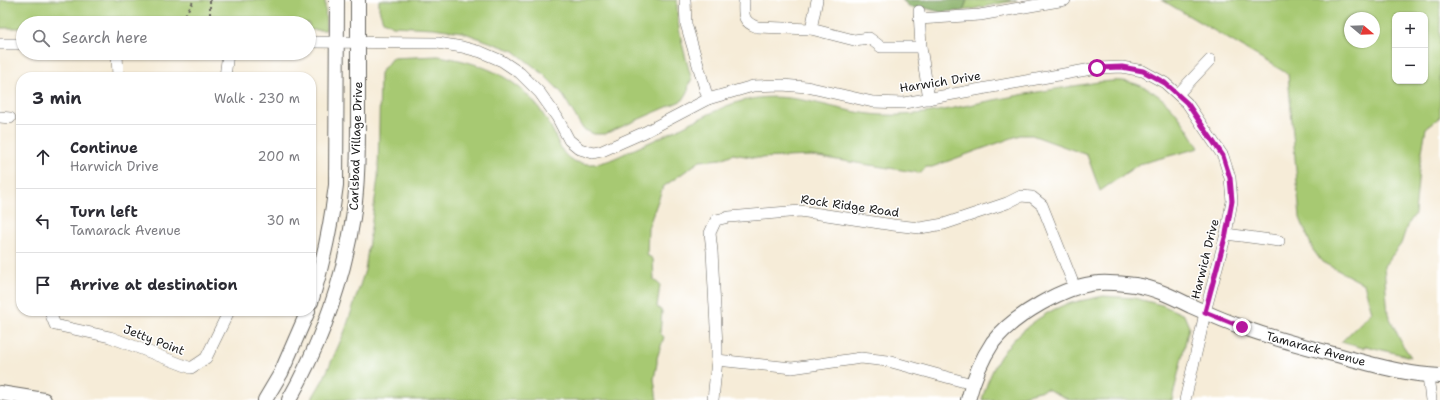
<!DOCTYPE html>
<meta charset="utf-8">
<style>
:root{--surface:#fff;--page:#f7f7f7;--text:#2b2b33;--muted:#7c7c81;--line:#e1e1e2}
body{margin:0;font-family:"Shantell Sans",sans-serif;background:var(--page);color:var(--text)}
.controls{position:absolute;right:12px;top:12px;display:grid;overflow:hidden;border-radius:8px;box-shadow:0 1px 3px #0004}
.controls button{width:36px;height:36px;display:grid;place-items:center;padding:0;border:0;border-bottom:1px solid var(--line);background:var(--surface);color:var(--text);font:20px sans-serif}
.compass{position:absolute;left:1344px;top:12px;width:36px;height:36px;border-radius:50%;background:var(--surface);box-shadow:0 1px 3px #0004;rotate:109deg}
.stop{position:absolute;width:12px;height:12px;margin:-9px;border:3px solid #b5179e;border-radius:50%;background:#fff}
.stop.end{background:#b5179e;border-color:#fff;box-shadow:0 1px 4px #0008}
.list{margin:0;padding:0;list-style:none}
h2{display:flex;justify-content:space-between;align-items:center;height:52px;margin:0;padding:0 16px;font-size:17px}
h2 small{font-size:13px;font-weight:400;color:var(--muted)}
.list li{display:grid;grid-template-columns:26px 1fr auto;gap:12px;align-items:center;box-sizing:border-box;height:64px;padding:0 16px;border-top:1px solid var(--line)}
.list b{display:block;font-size:15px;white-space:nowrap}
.list p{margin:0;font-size:13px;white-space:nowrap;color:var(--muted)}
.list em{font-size:13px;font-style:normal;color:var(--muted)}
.icon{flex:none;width:22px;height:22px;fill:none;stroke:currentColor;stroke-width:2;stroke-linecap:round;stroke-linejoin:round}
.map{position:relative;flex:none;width:1440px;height:400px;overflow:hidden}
.search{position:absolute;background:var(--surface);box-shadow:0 1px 3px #0004;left:16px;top:16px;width:300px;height:44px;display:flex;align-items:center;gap:10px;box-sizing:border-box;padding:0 14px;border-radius:22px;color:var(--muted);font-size:15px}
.panel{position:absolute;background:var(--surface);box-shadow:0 1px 3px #0004;left:16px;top:72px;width:300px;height:244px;border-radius:16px}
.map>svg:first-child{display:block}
.green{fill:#a7c972;stroke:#627247;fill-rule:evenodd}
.forest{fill:#85ad64;stroke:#506440}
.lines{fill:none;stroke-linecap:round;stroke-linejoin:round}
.minor-casing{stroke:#68655e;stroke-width:12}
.major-casing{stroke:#68655e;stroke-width:16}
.path{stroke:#68655e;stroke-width:2;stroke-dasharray:3 3;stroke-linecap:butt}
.minor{stroke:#fff;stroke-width:11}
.major{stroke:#fff;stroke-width:14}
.route{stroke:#b5179e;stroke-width:5}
.labels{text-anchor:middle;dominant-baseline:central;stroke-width:3;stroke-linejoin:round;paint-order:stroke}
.street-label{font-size:12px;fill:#1c1c1c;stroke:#fff}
</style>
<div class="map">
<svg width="1440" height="400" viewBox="0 0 1440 400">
<rect width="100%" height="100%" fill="#fff"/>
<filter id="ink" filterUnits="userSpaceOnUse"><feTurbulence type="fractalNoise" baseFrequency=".025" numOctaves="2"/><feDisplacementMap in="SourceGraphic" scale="8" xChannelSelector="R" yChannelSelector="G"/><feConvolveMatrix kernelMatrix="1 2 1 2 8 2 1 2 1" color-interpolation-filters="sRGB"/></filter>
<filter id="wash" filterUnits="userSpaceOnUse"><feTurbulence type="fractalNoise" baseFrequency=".012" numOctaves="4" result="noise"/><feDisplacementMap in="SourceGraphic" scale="16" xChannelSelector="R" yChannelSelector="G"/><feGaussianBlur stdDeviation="0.9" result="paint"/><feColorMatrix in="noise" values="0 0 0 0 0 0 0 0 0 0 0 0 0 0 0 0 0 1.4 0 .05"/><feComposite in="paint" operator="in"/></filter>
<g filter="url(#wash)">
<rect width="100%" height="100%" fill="#f6ecd8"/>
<g class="green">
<path d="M0 0H325L326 30H309V23H23V28H0Z"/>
<path d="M379 0H677C676 28 685 54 692 81L689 83 688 92 683 100 605 134H594L583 129 561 92 542 73 514 51 462 32 433 28 393 26 383 21 379 9Z"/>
<path d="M967 0H1017L963 11Z"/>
<path d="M1162 0H1440V117L1426 128 1419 169 1415 214 1407 226 1401 244 1384 266 1388 314 1402 344 1411 357 1366 346 1363 348 1341 342 1372 312 1364 284 1322 262 1313 250 1300 218 1288 74ZM1395 15H1425V81H1395ZM1350 18H1374V42H1350Z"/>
<path d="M438 56C478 62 514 75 539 108 544 116 550 124 554 133 560 147 564 160 581 163 599 167 615 158 630 151 651 142 672 132 692 122 710 114 727 104 746 100 797 89 834 113 882 115 920 117 957 107 994 100 1028 93 1063 88 1098 82 1106 82 1115 80 1123 81 1161 86 1182 118 1199 148L1139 164 1100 191 1087 155 1032 135H1020L932 167H926L921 173 812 156 757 158 733 154 721 159 700 161 663 187 648 228 647 255 653 259 654 280 660 285 657 307 662 311 660 333 664 337 657 358V363L654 379 657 400H311L324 378 345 331 365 270 378 178 380 73 392 58Z"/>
<path d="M1103 296 1134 298 1162 305 1184 315 1189 327 1172 400H1070L1047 389 1003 400H982C986 385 992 370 1000 357 1015 334 1039 315 1064 305 1077 301 1091 299 1103 296Z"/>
</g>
<path class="forest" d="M902 0H967L963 11 940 12 925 8H911Z"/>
</g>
<g filter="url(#ink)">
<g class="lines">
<defs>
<g id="minor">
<path d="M685 0 686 24 708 99"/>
<path d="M744 0C744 14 741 21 757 27L811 29 854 40 869 38 881 47H921"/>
<path d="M919 11 921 47 929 99"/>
<path d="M919 19 980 15 1065 0"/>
<path d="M811 29 817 0"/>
<path d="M309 42 438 43 462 47 481 52 502 61 520 73 540 93 557 117 569 140 580 149 593 153 602 151 645 132 708 99 753 86 782 85 807 87 873 102 904 103 1097 68 1122 67 1143 71 1165 83 1187 103 1223 156 1230 178 1232 201 1226 234 1205 312 1201 332 1185 400"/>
<path d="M0 44H23"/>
<path d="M117 53 118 77"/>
<path d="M225 77 228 53"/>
<path d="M1178 94 1210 60"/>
<path d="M0 117 10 118"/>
<path d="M1226 234 1279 241"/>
<path d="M51 311V315L55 325 110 337 191 368 206 358 229 311"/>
<path d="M717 360 792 368 861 358 888 361 972 384"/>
<path d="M1428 376 1431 400"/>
<path d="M713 400 717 360V346L712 251 710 233 716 220 729 217 800 211 893 225 920 228 944 224 1007 203 1021 196 1032 197 1042 205 1075 288"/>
</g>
<g id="major">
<path d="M311 302C323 264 331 225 336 185L337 0"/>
<path d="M0 393 44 400"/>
<path d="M265 400 281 373 308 311"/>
<path d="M289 400C321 343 343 282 353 218 358 184 358 149 358 115 358 77 358 38 358 0"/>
<path d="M968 400C973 380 981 360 993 342 1013 316 1065 285 1099 283 1110 282 1124 284 1135 285 1155 288 1173 297 1191 306 1211 315 1230 323 1250 330 1282 341 1315 349 1348 358 1378 366 1409 375 1440 376"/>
</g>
</defs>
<use href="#minor" class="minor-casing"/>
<use href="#major" class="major-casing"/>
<g class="path">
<path d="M210 0V23"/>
<path d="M185 15 194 0"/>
</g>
<use href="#minor" class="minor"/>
<use href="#major" class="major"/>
</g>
</g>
<g class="lines" filter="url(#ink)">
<path class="route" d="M1097 68 1122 67 1143 71 1165 83 1187 103 1223 156 1230 178 1232 201 1226 234 1205 312 1242 327"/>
</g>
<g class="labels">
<g class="street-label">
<text transform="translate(940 82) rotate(-9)">Harwich Drive</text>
<text transform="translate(356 146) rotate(-88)">Carlsbad Village Drive</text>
<text transform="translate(850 206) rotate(8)">Rock Ridge Road</text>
<text transform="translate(1205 259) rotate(-76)">Harwich Drive</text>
<text transform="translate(154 340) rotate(21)">Jetty Point</text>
<text transform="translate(1316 349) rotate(15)">Tamarack Avenue</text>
</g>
</g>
</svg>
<div class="controls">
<button>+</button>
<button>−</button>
</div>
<svg class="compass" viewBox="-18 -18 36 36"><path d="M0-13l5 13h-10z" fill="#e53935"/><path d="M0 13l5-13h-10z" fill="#7c7c81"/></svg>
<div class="stop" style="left:1097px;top:68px"></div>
<div class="stop end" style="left:1242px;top:327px"></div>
<div class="search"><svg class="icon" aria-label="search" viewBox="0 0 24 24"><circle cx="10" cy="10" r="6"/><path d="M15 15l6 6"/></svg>Search here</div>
<section class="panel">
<h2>3 min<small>Walk · 230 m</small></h2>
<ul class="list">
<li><svg class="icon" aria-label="ahead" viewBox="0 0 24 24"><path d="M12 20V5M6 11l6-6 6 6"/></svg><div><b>Continue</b><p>Harwich Drive</p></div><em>200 m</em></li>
<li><svg class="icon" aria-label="left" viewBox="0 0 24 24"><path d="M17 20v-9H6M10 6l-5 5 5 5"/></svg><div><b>Turn left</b><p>Tamarack Avenue</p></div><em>30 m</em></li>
<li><svg class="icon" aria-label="arrive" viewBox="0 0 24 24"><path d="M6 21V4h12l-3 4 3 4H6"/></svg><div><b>Arrive at destination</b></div></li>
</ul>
</section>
</div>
